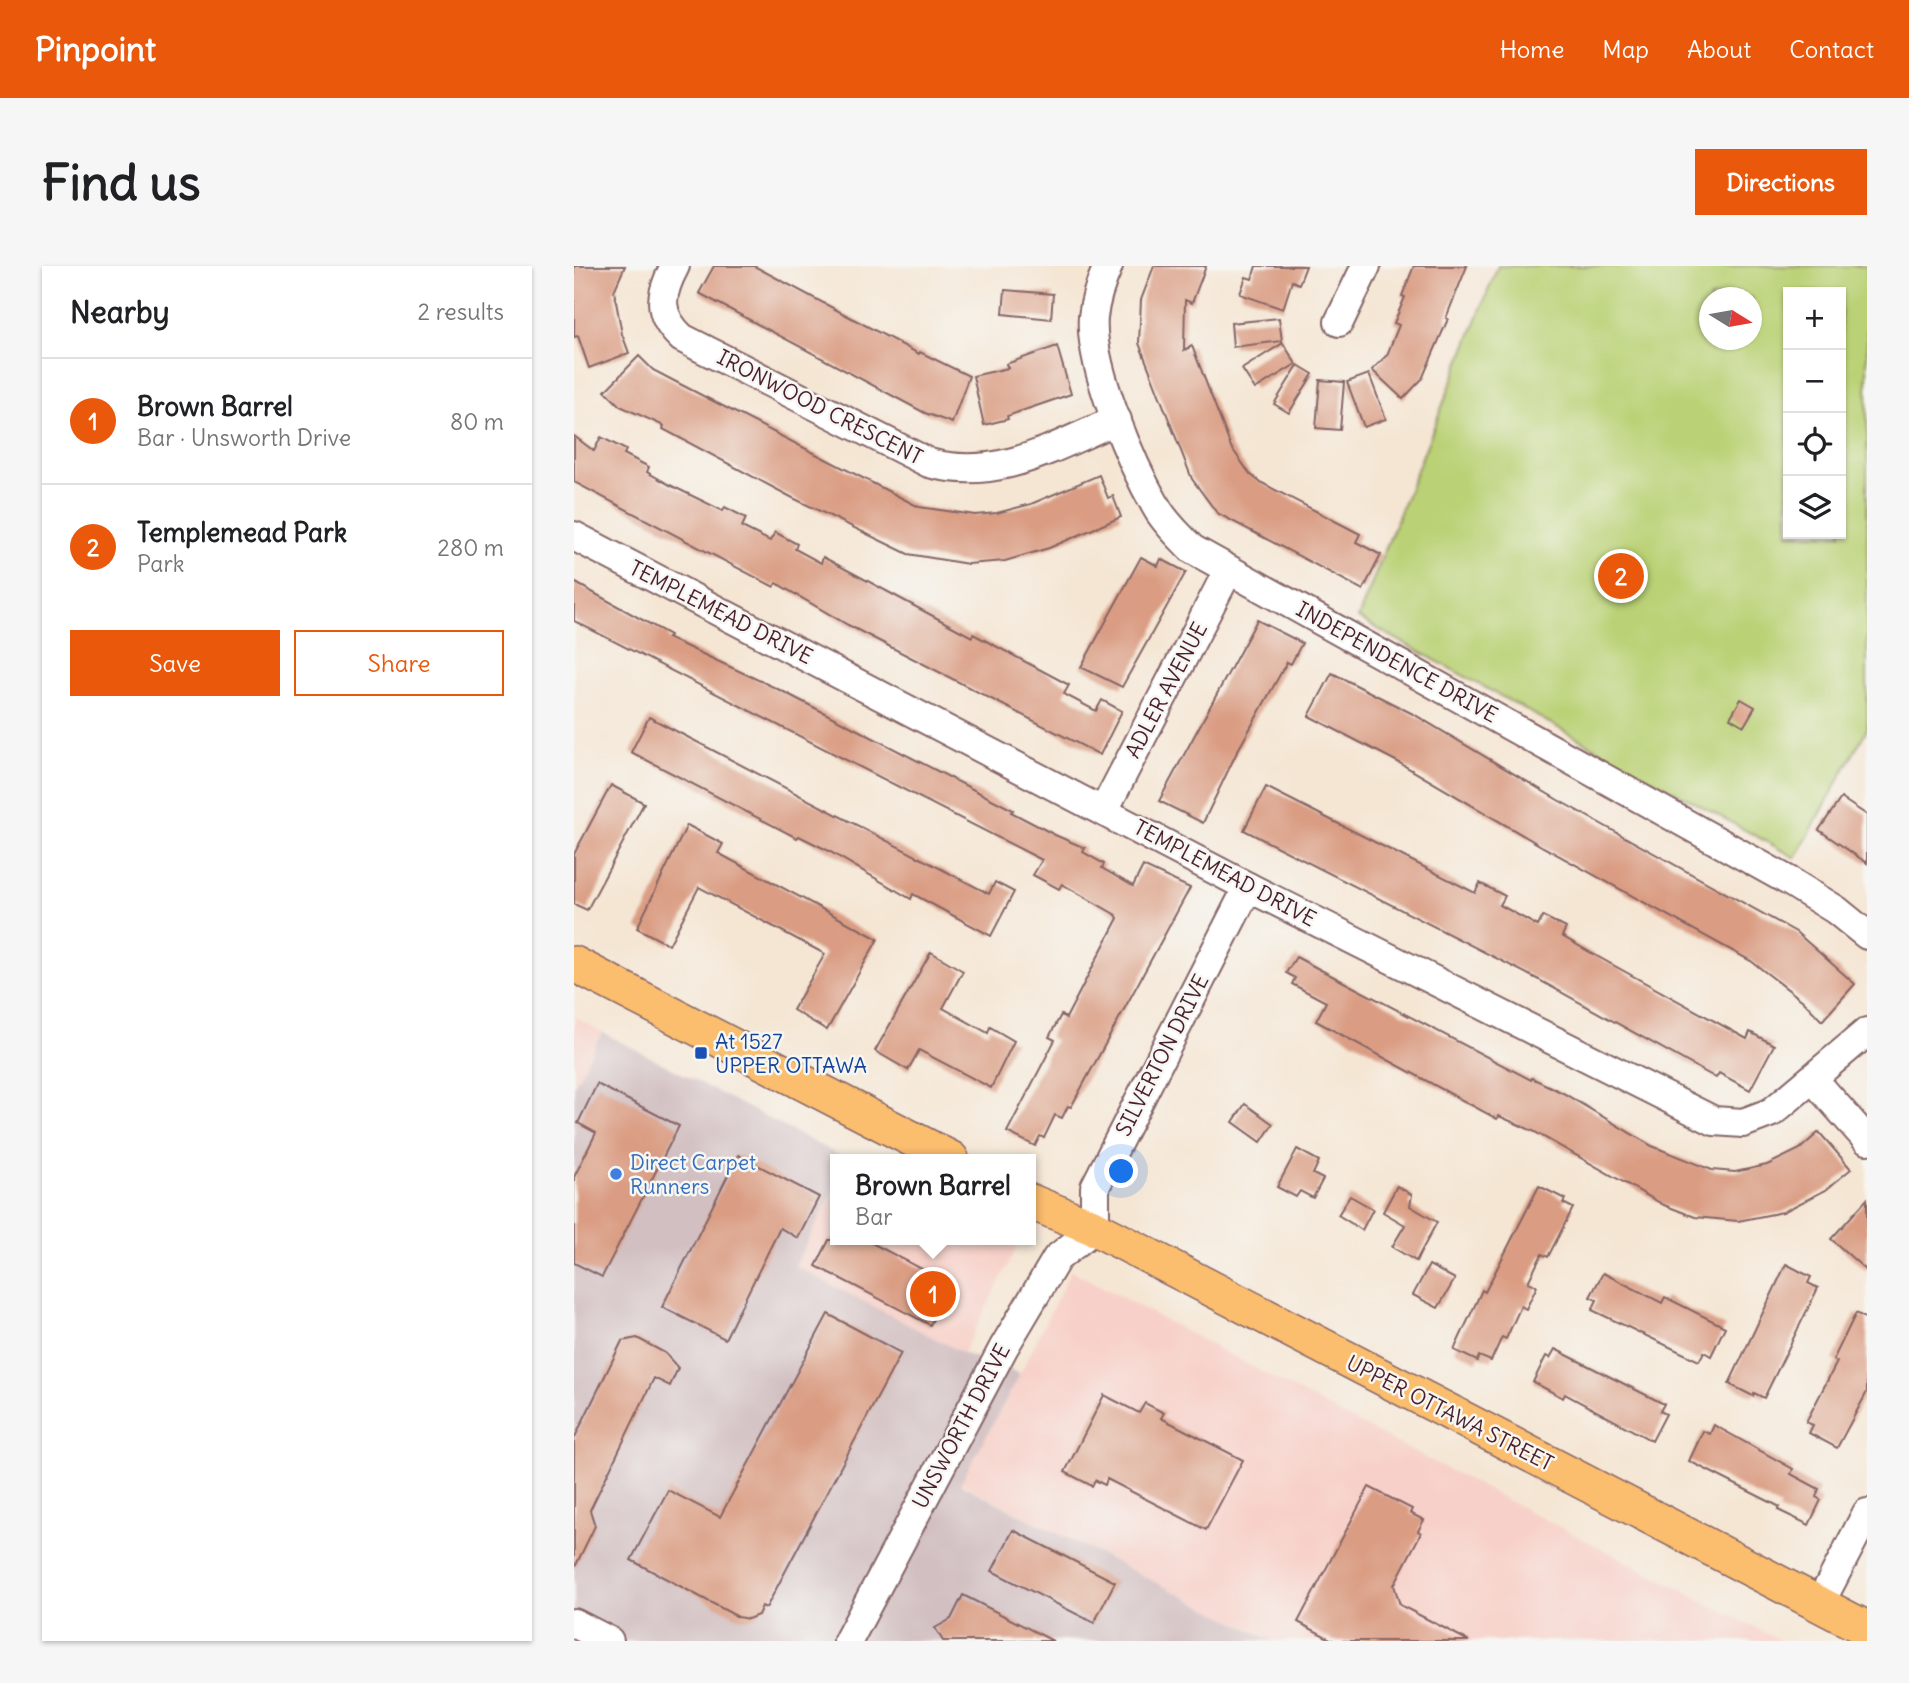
<!DOCTYPE html>
<meta charset="utf-8">
<style>
:root{--surface:#fff;--page:#f6f6f6;--text:#202124;--muted:#757577;--line:#e0e0e0;--accent:#ea580c}
body{margin:0;font-family:Delius,sans-serif;background:var(--page);color:var(--text)}
.controls{position:absolute;right:21px;top:21px;display:grid;overflow:hidden;border-radius:0px;box-shadow:0 2px 5px #0004}
.controls button{width:63px;height:63px;display:grid;place-items:center;padding:0;border:0;border-bottom:2px solid var(--line);background:var(--surface);color:var(--text);font:35px sans-serif}
.compass{position:absolute;left:1125px;top:21px;width:63px;height:63px;border-radius:50%;background:var(--surface);box-shadow:0 2px 5px #0004;rotate:101deg}
.you{position:absolute;left:548px;top:906px;width:24px;height:24px;margin:-18px;border:5px solid #fff;border-radius:50%;background:#1a73e8;box-shadow:0 0 0 10px #1a73e833}
.badge{display:grid;place-items:center;width:46px;height:46px;border-radius:50%;background:var(--accent);color:#fff;font-size:23px;font-weight:700}
.pin{position:absolute;translate:-50% -50%;border:4px solid #fff;box-shadow:0 2px 7px #0006}
.popup{position:absolute;left:256px;top:888px;width:206px;height:91px;box-sizing:border-box;display:grid;place-content:center;border-radius:0px;background:var(--surface);filter:drop-shadow(0 2px 5px #0005);font-size:23px;white-space:nowrap;color:var(--muted)}
.popup b{font-size:26px;color:var(--text)}
.popup::after{content:'';position:absolute;left:50%;top:100%;margin-left:-14px;border:14px solid transparent;border-top-color:var(--surface)}
.list{margin:0;padding:0;list-style:none}
h2{display:flex;justify-content:space-between;align-items:center;height:91px;margin:0;padding:0 28px;font-size:30px}
h2 small{font-size:23px;font-weight:400;color:var(--muted)}
.list li{display:grid;grid-template-columns:46px 1fr auto;gap:21px;align-items:center;box-sizing:border-box;height:126px;padding:0 28px;border-top:2px solid var(--line)}
.list b{display:block;font-size:26px;white-space:nowrap}
.list p{margin:0;font-size:23px;white-space:nowrap;color:var(--muted)}
.list em{font-size:23px;font-style:normal;color:var(--muted)}
.actions{display:flex;gap:14px;padding:21px 28px}
.actions a{flex:1;padding:16px 0;border:2px solid var(--accent);border-radius:0px;text-align:center;font-size:24px;color:var(--accent)}
.actions .main{background:var(--accent);color:#fff}
.icon{flex:none;width:38px;height:38px;fill:none;stroke:currentColor;stroke-width:2;stroke-linecap:round;stroke-linejoin:round}
.map{position:relative;flex:none;width:1293px;height:1375px;overflow:hidden;border-radius:0px}
header{display:flex;align-items:center;gap:42px;box-sizing:border-box;height:98px;padding:0 35px;background:var(--accent);color:#fff}
header strong{font-size:33px}
nav{display:flex;gap:38px;margin-inline-start:auto;font-size:24px}
.intro{display:flex;align-items:center;justify-content:space-between;box-sizing:border-box;height:168px;padding:0 42px}
h1{margin:0;font-size:49px}
.button{padding:18px 32px;border-radius:0px;background:var(--accent);color:#fff;font-size:24px;font-weight:700}
main{display:flex;gap:42px;padding:0 42px}
aside{flex:1;background:var(--surface);border-radius:0px;box-shadow:0 2px 5px #0004}
.map>svg:first-child{display:block}
.built{fill:#f7d1c9}
.industrial{fill:#d2bfc1}
.green{fill:#bad175;stroke:#827850;stroke-width:2;fill-rule:evenodd}
.building{fill:#da9d83}
.lines{fill:none;stroke-linecap:round;stroke-linejoin:round}
.minor-casing{stroke:#866566;stroke-width:32}
.major-casing{stroke:#866566;stroke-width:38}
.minor{stroke:#fff;stroke-width:28}
.major{stroke:#fbbd6e;stroke-width:35}
.transit-dot{fill:#1a4fb4;stroke:#f6f6f2;stroke-width:2.5}
.shop-dot{fill:#3f7fe0;stroke:#f6f6f2;stroke-width:2.5}
.labels{text-anchor:middle;dominant-baseline:central;stroke-width:5;stroke-linejoin:round;paint-order:stroke}
.street-label{font-size:21px;fill:#4a1f2b;stroke:#f6f6f2}
.transit-label{font-size:21px;fill:#164399;stroke:#f6f6f2;text-anchor:start}
.shop-label{font-size:21px;fill:#366cbe;stroke:#f6f6f2;text-anchor:start}
</style>
<header>
<strong>Pinpoint</strong>
<nav><a>Home</a><a>Map</a><a>About</a><a>Contact</a></nav>
</header>
<div class="intro"><h1>Find us</h1><a class="button">Directions</a></div>
<main>
<aside>
<h2>Nearby<small>2 results</small></h2>
<ul class="list">
<li><span class="badge">1</span><div><b>Brown Barrel</b><p>Bar · Unsworth Drive</p></div><em>80 m</em></li>
<li><span class="badge">2</span><div><b>Templemead Park</b><p>Park</p></div><em>280 m</em></li>
</ul>
<div class="actions"><a class="main">Save</a><a>Share</a></div>
</aside>
<div class="map">
<svg width="1293" height="1375" viewBox="0 0 1293 1375">
<rect width="100%" height="100%" fill="#f6f6f2"/>
<filter id="ink" filterUnits="userSpaceOnUse"><feTurbulence type="fractalNoise" baseFrequency=".0143" numOctaves="2"/><feDisplacementMap in="SourceGraphic" scale="14" xChannelSelector="R" yChannelSelector="G"/><feConvolveMatrix kernelMatrix="1 2 1 2 8 2 1 2 1" color-interpolation-filters="sRGB"/></filter>
<filter id="wash" filterUnits="userSpaceOnUse"><feTurbulence type="fractalNoise" baseFrequency=".00686" numOctaves="4" result="noise"/><feDisplacementMap in="SourceGraphic" scale="28" xChannelSelector="R" yChannelSelector="G"/><feGaussianBlur stdDeviation="1.57" result="paint"/><feColorMatrix in="noise" values="0 0 0 0 0 0 0 0 0 0 0 0 0 0 0 0 0 1.4 0 .05"/><feComposite in="paint" operator="in"/></filter>
<g filter="url(#wash)">
<rect width="100%" height="100%" fill="#f5e6d4"/>
<g class="built">
<path d="M0 751 28 766 0 820Z"/>
<path d="M261 920V974H428L443 981 389 1087 220 1000Z"/>
<path d="M497 1004 774 1152 1207 1375H699L386 1217 446 1108Z"/>
</g>
<path class="industrial" d="M28 766 272 893H261V920L221 1000 389 1087 446 1108 386 1218 699 1375H0V820Z"/>
<path class="green" d="M924 0H1293V463L1222 592 784 352ZM1214 26H1267V268H1214ZM1136 32H1178V74H1136Z"/>
<g id="blocks">
<g class="building">
<path d="M0 0H51L40 25 48 68 55 87 15 102 4 70 0 71Z"/>
<path d="M140 0H180L345 88 346 86 395 110 378 157 351 147 125 27Z"/>
<path d="M580 0H632L618 37 611 34 610 84 618 80 657 181 676 208 686 216 786 268 782 276 807 289 789 324 643 247 618 213 565 77 567 34Z"/>
<path d="M682 0H732L725 18 718 15 709 43 666 28 672 11 678 13Z"/>
<path d="M840 0H893L872 52 874 53 848 113 829 133 798 104 813 89 825 59 820 57 831 31 828 30Z"/>
<path d="M431 24 479 28 477 53 429 48Z"/>
<path d="M705 52 708 75 659 81 657 57Z"/>
<path d="M709 77 722 98 681 123 668 103Z"/>
<path d="M483 80 497 128 433 150 434 153 410 159 399 110 434 102 432 98Z"/>
<path d="M65 90 79 104 104 117 345 241 401 249 423 247 457 238 525 209 534 232 539 230 547 251 475 282 431 295 394 298 334 288 217 231 89 163 90 160 46 140 31 125Z"/>
<path d="M724 99 739 108 715 147 700 138Z"/>
<path d="M795 108 812 153 790 161 773 116Z"/>
<path d="M746 114 770 116 766 164 742 162Z"/>
<path d="M0 170 20 185 27 171 52 184 50 188 75 201 73 206 96 219 149 245 151 241 172 252 168 261 196 275 201 266 223 278 221 283 247 297 249 291 398 371 399 368 495 419 490 428 522 445 528 434 548 445 526 489 274 359 202 317 200 321 0 216Z"/>
<path d="M567 291 584 300 587 293 612 306 548 421 507 401Z"/>
<path d="M0 316 96 369 94 372 208 425 439 544 437 546 481 569 511 582 509 586 530 598 528 602 559 620 569 600 616 622 497 841 494 840 488 852 481 849 470 872 466 870 461 880 433 866 481 774 475 771 487 749 492 752 544 652 542 649 488 618 485 623 459 609 468 594 0 355Z"/>
<path d="M683 354 728 377 717 398 713 396 663 486 629 557 585 535Z"/>
<path d="M758 407 841 449 984 534 1222 666 1281 718 1248 755 1229 735 1177 695 969 581 822 495 735 450Z"/>
<path d="M1167 433 1181 441 1170 460 1156 452Z"/>
<path d="M75 451 415 628 421 616 440 626 417 670 339 628 337 633 253 584 225 570 223 572 57 486Z"/>
<path d="M37 519 70 537 13 644 0 638V588Z"/>
<path d="M692 521 901 627 906 617 931 630 926 639 964 660 969 650 992 662 988 670 1019 688 1173 773 1176 766 1200 779 1176 824 1145 807 1142 812 965 714 670 564Z"/>
<path d="M1267 532 1293 549V597L1245 564Z"/>
<path d="M113 559 149 578 144 587 304 673 253 764 219 744 251 688 125 621 95 679 63 662Z"/>
<path d="M357 686 389 705 369 742 414 767 416 761 440 775 417 822 345 784 334 804 301 785Z"/>
<path d="M722 691 957 814 958 812 989 827 1078 880 1138 904 1161 906 1193 899 1226 883 1245 866 1277 903 1252 924 1209 946 1164 955 1121 951 1090 939 959 865 925 850 923 853 742 755 752 736 718 718 721 712 712 707Z"/>
<path d="M23 818 105 860 28 1011 0 997V911L22 867 4 857Z"/>
<path d="M671 838 699 858 687 876 659 856Z"/>
<path d="M723 883 745 895 739 908 749 913 739 932 726 925 722 931 703 921Z"/>
<path d="M164 889 245 931 224 972 206 962 151 1073 88 1041Z"/>
<path d="M823 920 838 929 836 940 863 956 842 995 818 981 831 959 809 946Z"/>
<path d="M965 920 991 933 989 937 999 942 974 991 968 988 954 1016 963 1020 952 1043 947 1040 932 1073 928 1071 917 1095 905 1090 903 1095 880 1084 908 1024 911 1026Z"/>
<path d="M776 930 799 943 788 964 764 949Z"/>
<path d="M1293 933V1005L1257 973Z"/>
<path d="M255 974H292L377 1018 356 1059 242 1000Z"/>
<path d="M1212 998 1237 1011 1234 1017 1244 1022 1190 1132 1180 1127 1179 1130 1155 1118Z"/>
<path d="M855 999 881 1013 864 1042 839 1029Z"/>
<path d="M1029 1007 1088 1037 1091 1031 1151 1061 1137 1090 1130 1086 1125 1095 1018 1044 1023 1034 1016 1031Z"/>
<path d="M1282 1047 1293 1053V1126L1263 1182 1235 1167 1239 1159 1232 1156 1263 1096 1259 1094Z"/>
<path d="M254 1048 327 1087 192 1342 188 1340 184 1349 174 1353 164 1351 57 1294 94 1224 146 1251Z"/>
<path d="M63 1072 91 1087 104 1102 96 1120 80 1112 16 1244 21 1260 0 1303V1173L48 1075Z"/>
<path d="M981 1083 1090 1138 1086 1145 1092 1148 1078 1175 991 1128 989 1132 959 1116 972 1090 976 1092Z"/>
<path d="M530 1129 565 1147 571 1137 590 1147 587 1152 669 1194 632 1264 533 1213 531 1219 521 1214 518 1220 491 1206Z"/>
<path d="M1140 1159 1219 1203 1217 1208 1245 1223 1242 1231 1247 1234 1235 1259 1204 1244 1206 1241 1115 1195 1129 1165 1136 1168Z"/>
<path d="M795 1221 838 1243 836 1247 850 1254 844 1265 847 1267 820 1319 826 1339 895 1375H760L724 1356Z"/>
<path d="M439 1264 541 1316 520 1357 418 1305Z"/>
<path d="M389 1329 479 1375H369L361 1362 377 1353Z"/>
</g>
</g>
</g>
<g filter="url(#ink)">
<use href="#blocks" fill-opacity="0" stroke="#866566" stroke-width="2"/>
<g class="lines">
<defs>
<g id="minor">
<path d="M101 0C86 28 82 48 108 72L355 197C425 216 480 180 543 154"/>
<path d="M534 0C527 16 521 33 519 51 515 100 558 199 583 242 592 258 606 270 618 283L1215 615 1262 644 1293 669"/>
<path d="M765 56 792 0"/>
<path d="M0 270 674 621 1140 855 1169 857 1198 846 1293 766"/>
<path d="M530 544 654 305"/>
<path d="M1239 813 1293 874"/>
<path d="M1245 1339 1293 1247"/>
<path d="M0 1357 35 1375"/>
<path d="M274 1375 430 1081 483 992 521 962V921L674 621"/>
</g>
<g id="major">
<path d="M0 698 377 893"/>
<path d="M457 936 521 962 1293 1363"/>
</g>
</defs>
<use href="#minor" class="minor-casing"/>
<use href="#major" class="major-casing"/>
<use href="#minor" class="minor"/>
<use href="#major" class="major"/>
</g>
</g>
<rect class="transit-dot" x="120" y="780" width="14" height="14" rx="3.5"/>
<circle class="shop-dot" cx="42" cy="908" r="7"/>
<g class="labels">
<g class="street-label">
<text transform="translate(246 141) rotate(27)">IRONWOOD CRESCENT</text>
<text transform="translate(147 346) rotate(27)">TEMPLEMEAD DRIVE</text>
<text transform="translate(823 396) rotate(29)">INDEPENDENCE DRIVE</text>
<text transform="translate(592 424) rotate(-62)">ADLER AVENUE</text>
<text transform="translate(651 607) rotate(28)">TEMPLEMEAD DRIVE</text>
<text transform="translate(588 789) rotate(-63)">SILVERTON DRIVE</text>
<text transform="translate(876 1147) rotate(27)">UPPER OTTAWA STREET</text>
<text transform="translate(387 1160) rotate(-62)">UNSWORTH DRIVE</text>
</g>
<g class="transit-label">
<text x="141" y="775">At 1527<tspan x="141" dy="24">UPPER OTTAWA</tspan></text>
</g>
<g class="shop-label">
<text x="56" y="896">Direct Carpet<tspan x="56" dy="24">Runners</tspan></text>
</g>
</g>
</svg>
<div class="controls">
<button>+</button>
<button>−</button>
<button><svg class="icon" aria-label="locate" viewBox="0 0 24 24"><circle cx="12" cy="12" r="6"/><path d="M12 2v4M12 18v4M2 12h4M18 12h4"/></svg></button>
<button><svg class="icon" aria-label="layers" viewBox="0 0 24 24"><path d="M12 4l9 5-9 5-9-5zM3 14l9 5 9-5"/></svg></button>
</div>
<svg class="compass" viewBox="-18 -18 36 36"><path d="M0-13l5 13h-10z" fill="#e53935"/><path d="M0 13l5-13h-10z" fill="#757577"/></svg>
<div class="you"></div>
<div class="pin badge" style="left:359px;top:1028px">1</div>
<div class="popup"><b>Brown Barrel</b>Bar</div>
<div class="pin badge" style="left:1047px;top:310px">2</div>
</div>
</main>
